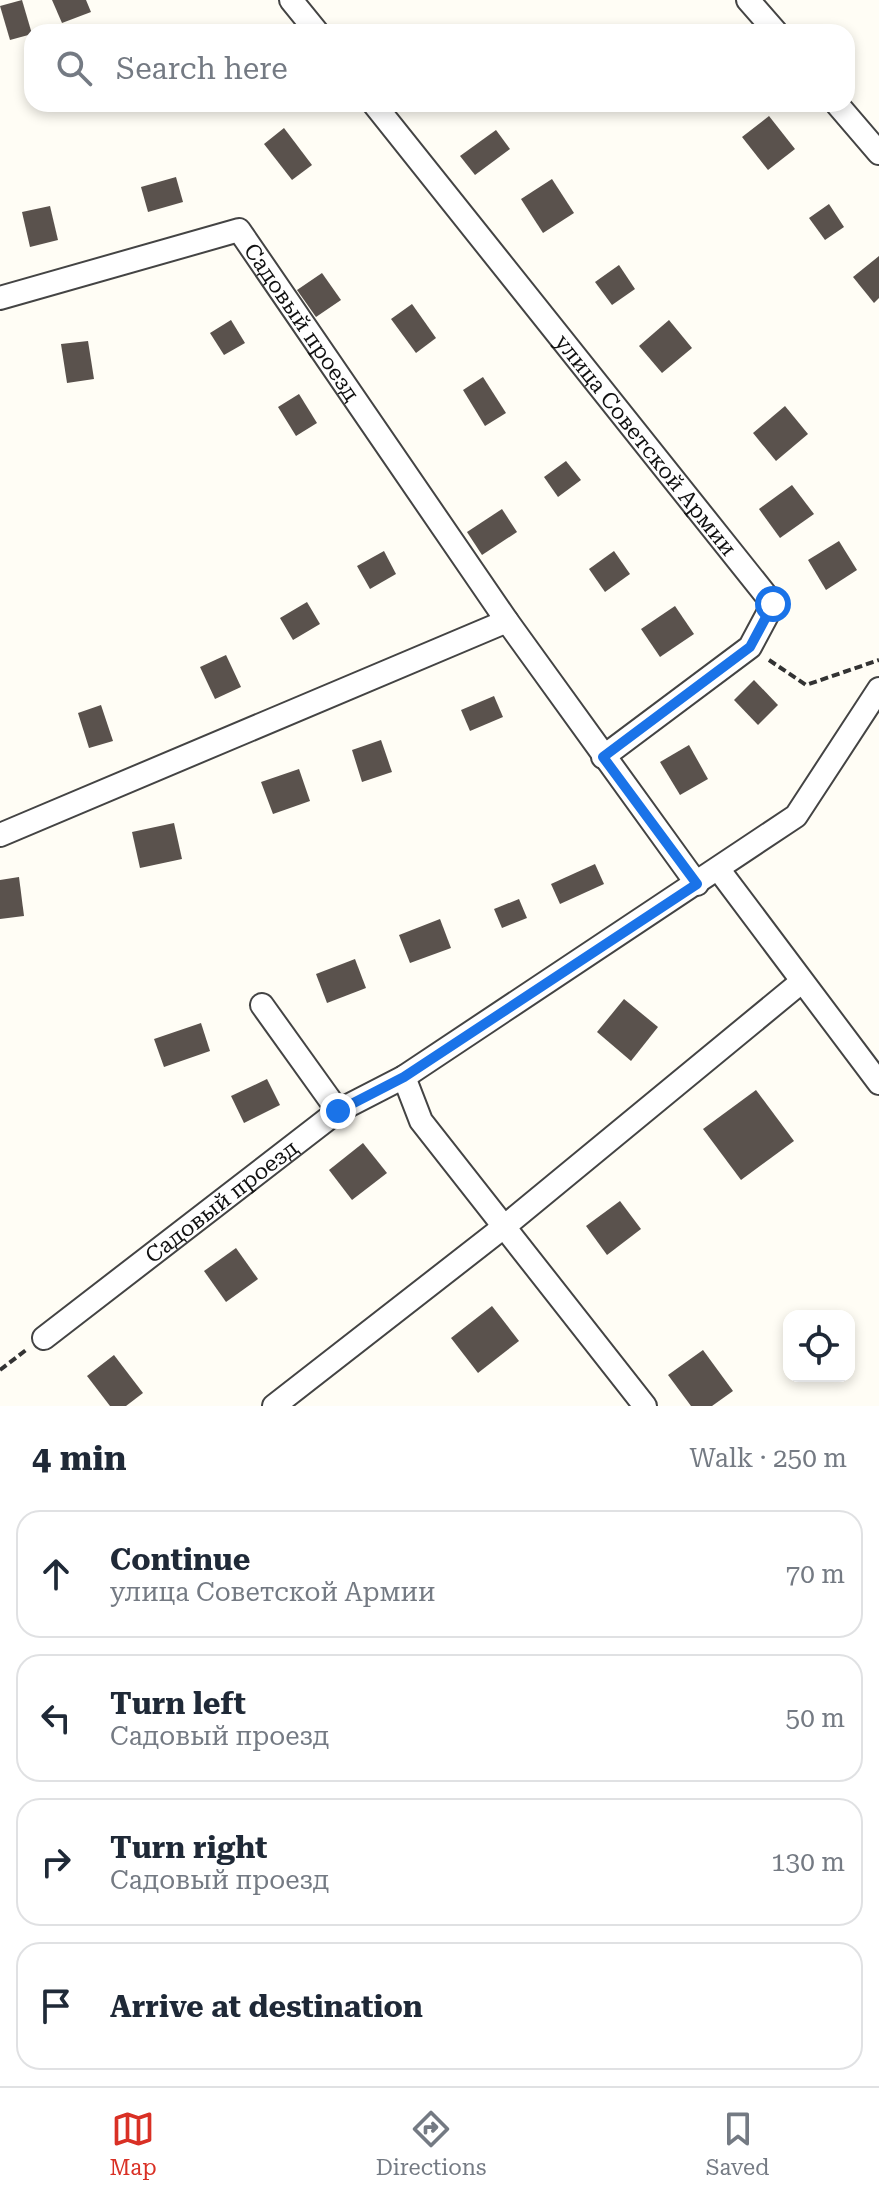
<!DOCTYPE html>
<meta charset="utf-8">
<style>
:root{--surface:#fff;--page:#f2f2f3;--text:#1f2937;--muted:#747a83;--line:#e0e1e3;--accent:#d93025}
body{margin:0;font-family:"Roboto Serif",serif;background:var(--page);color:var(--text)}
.controls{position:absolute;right:24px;bottom:24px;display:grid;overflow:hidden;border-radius:16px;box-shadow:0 4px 12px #0003}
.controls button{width:72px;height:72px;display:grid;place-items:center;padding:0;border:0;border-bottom:2px solid var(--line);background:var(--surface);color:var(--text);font:40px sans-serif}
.stop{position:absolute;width:24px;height:24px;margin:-18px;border:6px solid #1a73e8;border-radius:50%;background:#fff}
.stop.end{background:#1a73e8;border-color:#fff;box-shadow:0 2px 8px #0008}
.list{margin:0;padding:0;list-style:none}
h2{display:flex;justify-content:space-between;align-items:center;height:104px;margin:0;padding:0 32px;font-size:34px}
h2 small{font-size:26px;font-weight:400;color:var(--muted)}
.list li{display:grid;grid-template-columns:52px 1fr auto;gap:24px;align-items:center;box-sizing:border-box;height:128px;margin:0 16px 16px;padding:0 16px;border:2px solid var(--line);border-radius:24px}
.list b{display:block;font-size:30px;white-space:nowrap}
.list p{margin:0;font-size:26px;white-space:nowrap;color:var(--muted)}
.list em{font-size:26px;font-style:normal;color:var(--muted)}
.icon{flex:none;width:44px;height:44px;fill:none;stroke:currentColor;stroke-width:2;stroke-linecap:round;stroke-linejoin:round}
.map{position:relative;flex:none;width:879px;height:1406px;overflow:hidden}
.search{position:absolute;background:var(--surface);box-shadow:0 4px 12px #0003;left:24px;right:24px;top:24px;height:88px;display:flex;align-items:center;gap:20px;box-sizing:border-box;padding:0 28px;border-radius:24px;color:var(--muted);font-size:30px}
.sheet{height:680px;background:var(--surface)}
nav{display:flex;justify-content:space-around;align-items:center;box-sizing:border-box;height:112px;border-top:2px solid var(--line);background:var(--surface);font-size:22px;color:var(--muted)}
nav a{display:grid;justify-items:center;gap:4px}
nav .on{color:var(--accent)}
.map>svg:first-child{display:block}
.building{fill:#5a524d}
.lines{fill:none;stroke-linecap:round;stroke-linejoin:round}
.minor-casing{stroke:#444;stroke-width:26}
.path{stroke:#333;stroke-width:4;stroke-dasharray:8 4;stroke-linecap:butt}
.minor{stroke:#fff;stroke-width:22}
.route{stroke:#1a73e8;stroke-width:10}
.labels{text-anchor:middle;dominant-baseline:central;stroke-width:8;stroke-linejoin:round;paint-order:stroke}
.street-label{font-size:22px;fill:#111;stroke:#fff}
</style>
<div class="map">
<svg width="879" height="1406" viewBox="0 0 879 1406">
<rect width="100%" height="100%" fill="#fffdf5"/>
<g class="building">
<path d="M22 0 32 34 10 40 0 6Z"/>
<path d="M52 0H86L91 12 62 23Z"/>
<path d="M769 116 795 149 768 170 742 137Z"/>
<path d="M284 128 312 165 292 180 264 144Z"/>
<path d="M496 130 510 149 475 175 460 156Z"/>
<path d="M176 177 183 202 148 212 141 187Z"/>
<path d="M552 179 574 213 543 233 521 199Z"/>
<path d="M829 204 844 227 825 240 809 218Z"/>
<path d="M50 206 58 240 30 247 22 212Z"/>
<path d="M879 256V298L874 303 853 277Z"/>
<path d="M619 265 635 289 612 305 595 282Z"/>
<path d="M322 273 341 300 316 317 297 290Z"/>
<path d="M412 304 436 338 416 353 391 319Z"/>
<path d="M231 320 245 343 224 355 210 333Z"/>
<path d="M669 320 692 348 662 373 639 346Z"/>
<path d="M88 341 94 379 67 383 61 344Z"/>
<path d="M483 377 506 413 485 426 463 390Z"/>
<path d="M299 394 317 423 296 436 278 407Z"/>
<path d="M785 406 808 434 776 461 753 433Z"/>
<path d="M566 461 581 480 558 497 544 477Z"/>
<path d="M792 485 814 514 780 538 759 509Z"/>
<path d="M502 509 517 532 482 555 467 532Z"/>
<path d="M839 541 857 570 826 590 808 560Z"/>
<path d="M384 551 396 574 370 589 357 566Z"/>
<path d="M614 551 630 574 605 592 589 569Z"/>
<path d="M307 602 320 624 293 640 280 618Z"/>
<path d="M675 606 694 634 660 657 641 629Z"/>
<path d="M226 655 241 687 215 699 200 667Z"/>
<path d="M754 680 778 705 758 725 734 700Z"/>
<path d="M494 696 503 717 470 731 461 710Z"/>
<path d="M101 705 113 741 89 748 78 713Z"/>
<path d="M381 740 392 772 362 782 352 750Z"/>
<path d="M689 745 708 779 680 795 660 762Z"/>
<path d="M299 769 310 801 273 814 261 782Z"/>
<path d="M174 823 182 859 140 868 132 832Z"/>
<path d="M595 864 604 884 560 904 551 884Z"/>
<path d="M19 877 24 916 0 919V880Z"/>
<path d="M519 899 527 918 502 928 494 909Z"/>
<path d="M440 919 451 948 410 963 399 935Z"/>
<path d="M355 959 366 988 327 1003 316 974Z"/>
<path d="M624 999 658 1027 631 1061 597 1032Z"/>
<path d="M201 1023 210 1051 164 1067 154 1039Z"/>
<path d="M267 1079 280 1105 244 1123 231 1096Z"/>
<path d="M756 1090 794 1141 741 1180 703 1129Z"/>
<path d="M363 1143 387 1173 352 1200 329 1170Z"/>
<path d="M620 1201 641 1229 607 1255 586 1226Z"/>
<path d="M236 1248 258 1279 226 1302 204 1271Z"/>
<path d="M492 1306 519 1341 478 1373 451 1338Z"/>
<path d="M703 1350 733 1391 712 1406H691L668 1375Z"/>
<path d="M114 1355 143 1393 126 1406H110L87 1376Z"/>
</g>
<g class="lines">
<defs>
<g id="minor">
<path d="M291 0 317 32"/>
<path d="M748 0 776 32"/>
<path id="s1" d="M374 104 773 604 750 647 603 757"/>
<path d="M837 104 879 153"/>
<path id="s2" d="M0 298 239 230 507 621 697 884"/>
<path d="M0 835 507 621"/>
<path d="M719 870 879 1083"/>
<path d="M262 1005 338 1111"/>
<path d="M404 1077 421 1121 645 1406"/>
<path id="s3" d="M44 1338 338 1111 404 1077 796 816 879 689"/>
<path d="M274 1406 505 1226 800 983"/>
</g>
</defs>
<use href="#minor" class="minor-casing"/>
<g class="path">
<path d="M769 660 806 685 879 660"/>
<path d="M0 1370 26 1350"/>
</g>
<use href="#minor" class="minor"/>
</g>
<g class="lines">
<path class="route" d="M338 1111 404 1077 697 884 603 757 750 647 773 604"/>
</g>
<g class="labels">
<g class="street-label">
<text stroke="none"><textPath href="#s2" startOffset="360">Садовый проезд</textPath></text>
<text stroke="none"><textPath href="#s1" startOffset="436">улица Советской Армии</textPath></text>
<text stroke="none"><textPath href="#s3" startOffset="224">Садовый проезд</textPath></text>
</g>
</g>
</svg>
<div class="controls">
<button><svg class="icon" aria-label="locate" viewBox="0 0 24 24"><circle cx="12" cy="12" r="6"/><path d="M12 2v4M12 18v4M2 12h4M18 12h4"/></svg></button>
</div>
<div class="stop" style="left:773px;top:604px"></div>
<div class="stop end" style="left:338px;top:1111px"></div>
<div class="search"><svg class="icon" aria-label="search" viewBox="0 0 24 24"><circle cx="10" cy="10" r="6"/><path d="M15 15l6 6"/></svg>Search here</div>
</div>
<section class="sheet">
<h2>4 min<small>Walk · 250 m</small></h2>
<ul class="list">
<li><svg class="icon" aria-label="ahead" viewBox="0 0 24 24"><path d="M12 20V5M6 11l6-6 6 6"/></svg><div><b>Continue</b><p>улица Советской Армии</p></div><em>70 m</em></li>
<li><svg class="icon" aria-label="left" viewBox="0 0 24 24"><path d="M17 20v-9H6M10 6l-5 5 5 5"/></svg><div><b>Turn left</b><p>Садовый проезд</p></div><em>50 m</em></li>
<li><svg class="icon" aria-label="right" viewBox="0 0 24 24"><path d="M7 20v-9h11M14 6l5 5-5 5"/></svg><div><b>Turn right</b><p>Садовый проезд</p></div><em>130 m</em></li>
<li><svg class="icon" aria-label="arrive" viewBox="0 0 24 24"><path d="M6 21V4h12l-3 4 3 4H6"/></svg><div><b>Arrive at destination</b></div></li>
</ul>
</section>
<nav>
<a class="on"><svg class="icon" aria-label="map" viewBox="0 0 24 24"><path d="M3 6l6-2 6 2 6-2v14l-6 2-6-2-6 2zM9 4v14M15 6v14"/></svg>Map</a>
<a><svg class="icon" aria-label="directions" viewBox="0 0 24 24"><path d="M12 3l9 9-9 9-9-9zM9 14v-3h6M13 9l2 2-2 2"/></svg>Directions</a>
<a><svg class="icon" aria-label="saved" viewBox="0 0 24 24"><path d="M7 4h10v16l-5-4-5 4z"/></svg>Saved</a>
</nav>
